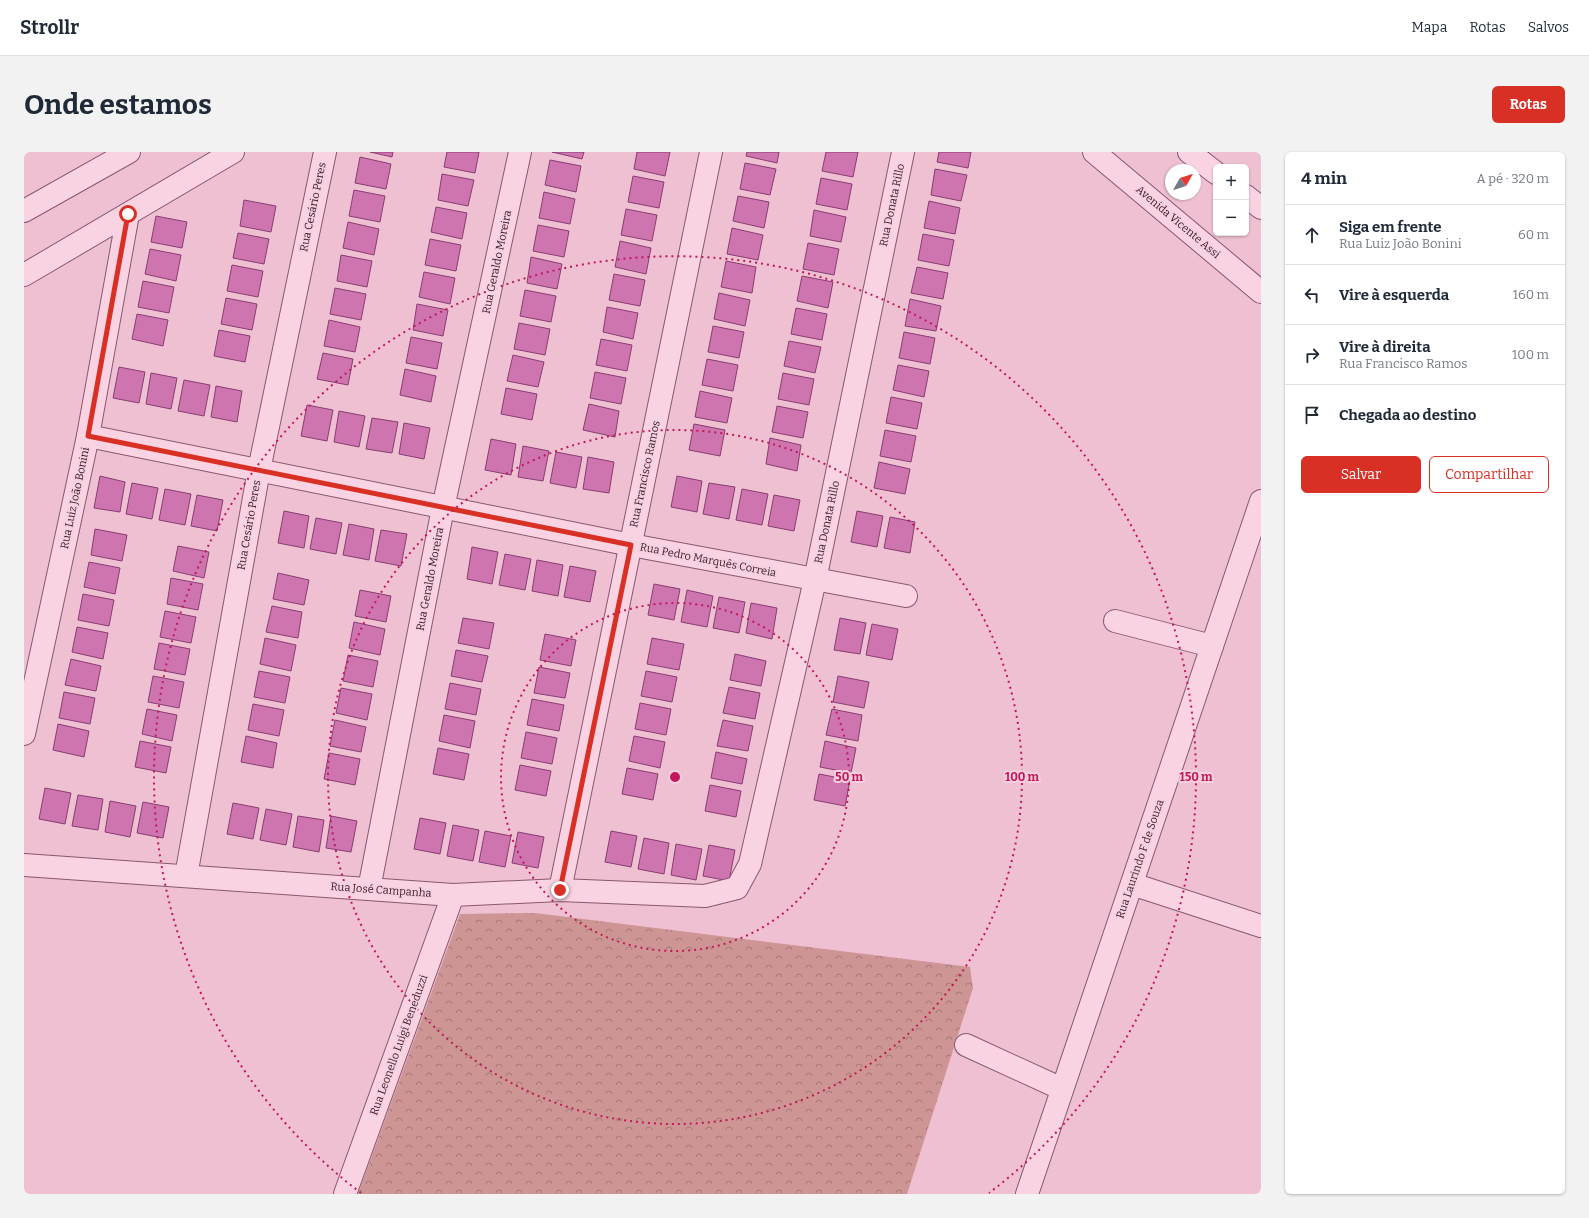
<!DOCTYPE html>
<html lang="pt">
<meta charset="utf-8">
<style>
:root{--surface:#fff;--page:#f2f2f3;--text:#1f2937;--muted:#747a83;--line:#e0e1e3;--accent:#d93025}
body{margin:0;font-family:Bitter,serif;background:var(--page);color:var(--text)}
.controls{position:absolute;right:12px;top:12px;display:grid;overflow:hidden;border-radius:6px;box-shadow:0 1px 3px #0004}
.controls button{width:36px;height:36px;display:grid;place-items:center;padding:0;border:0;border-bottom:1px solid var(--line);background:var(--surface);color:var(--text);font:20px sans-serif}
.compass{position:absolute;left:1141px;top:12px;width:36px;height:36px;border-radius:50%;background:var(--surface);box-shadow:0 1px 3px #0004;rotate:51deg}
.stop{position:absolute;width:12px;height:12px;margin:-9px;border:3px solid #d93025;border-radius:50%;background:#fff}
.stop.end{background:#d93025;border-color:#fff;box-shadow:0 1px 4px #0008}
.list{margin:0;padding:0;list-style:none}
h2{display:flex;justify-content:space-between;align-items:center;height:52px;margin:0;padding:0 16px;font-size:17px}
h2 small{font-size:13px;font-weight:400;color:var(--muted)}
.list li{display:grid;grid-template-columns:26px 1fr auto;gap:12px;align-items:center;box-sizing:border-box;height:60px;padding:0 16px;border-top:1px solid var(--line)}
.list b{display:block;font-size:15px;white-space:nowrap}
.list p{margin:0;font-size:13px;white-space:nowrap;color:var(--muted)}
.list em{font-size:13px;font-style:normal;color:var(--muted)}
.actions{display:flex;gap:8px;padding:12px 16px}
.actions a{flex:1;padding:9px 0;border:1px solid var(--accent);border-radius:6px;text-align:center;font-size:14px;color:var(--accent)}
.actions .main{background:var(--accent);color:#fff}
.icon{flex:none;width:22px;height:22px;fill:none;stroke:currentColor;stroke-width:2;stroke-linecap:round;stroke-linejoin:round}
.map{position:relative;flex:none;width:1237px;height:1042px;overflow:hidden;border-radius:6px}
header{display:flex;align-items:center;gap:24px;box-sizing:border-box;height:56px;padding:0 20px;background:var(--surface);border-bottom:1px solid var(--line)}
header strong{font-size:19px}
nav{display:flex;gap:22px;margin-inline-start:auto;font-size:14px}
.intro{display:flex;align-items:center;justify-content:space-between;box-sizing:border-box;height:96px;padding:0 24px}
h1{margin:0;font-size:28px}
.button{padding:10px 18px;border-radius:6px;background:var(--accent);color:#fff;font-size:14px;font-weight:700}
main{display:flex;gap:24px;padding:0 24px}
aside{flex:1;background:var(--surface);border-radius:6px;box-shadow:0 1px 3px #0004}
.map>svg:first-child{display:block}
.forest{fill:url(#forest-crowns)}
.building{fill:#ce75b0;stroke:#883d70}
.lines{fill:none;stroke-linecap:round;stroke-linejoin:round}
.minor-casing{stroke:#885772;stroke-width:24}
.tertiary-casing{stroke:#885772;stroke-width:24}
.minor{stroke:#fad3e2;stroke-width:22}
.tertiary{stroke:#fad3e2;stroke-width:22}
.route{stroke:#d93025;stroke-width:5}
.ring{fill:none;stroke:#c2185b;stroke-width:2;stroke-dasharray:2 4}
.labels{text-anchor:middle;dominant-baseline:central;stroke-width:4;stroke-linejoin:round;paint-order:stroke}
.street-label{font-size:11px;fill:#371c2c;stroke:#f6d0de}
.centre{fill:#c2185b;stroke:#f6d0de;stroke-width:2}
.ring-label{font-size:12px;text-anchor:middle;font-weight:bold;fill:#c2185b;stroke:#f6d0de;stroke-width:4;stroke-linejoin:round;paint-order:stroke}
</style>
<header>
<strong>Strollr</strong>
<nav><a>Mapa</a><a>Rotas</a><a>Salvos</a></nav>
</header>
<div class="intro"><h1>Onde estamos</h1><a class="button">Rotas</a></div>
<main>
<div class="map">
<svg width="1237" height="1042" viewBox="0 0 1237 1042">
<defs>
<pattern id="forest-crowns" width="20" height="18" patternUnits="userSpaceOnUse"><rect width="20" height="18" fill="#cd9694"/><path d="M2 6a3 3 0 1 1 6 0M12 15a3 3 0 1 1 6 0" fill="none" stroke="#a77a79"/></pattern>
</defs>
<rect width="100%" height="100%" fill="#efc0d2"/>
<path class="forest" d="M511 761 946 815 949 836 883 1042H334L436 762Z"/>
<g class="building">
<path d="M346 0H369L368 5Z"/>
<path d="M423 0H455L451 21 420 15Z"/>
<path d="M528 0H560L558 7Z"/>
<path d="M613 0H646L641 24 610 17Z"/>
<path d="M723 0H755L753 11 722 4Z"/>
<path d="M802 0H834L829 25 798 19Z"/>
<path d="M915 0H947L944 16 913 10Z"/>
<path d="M336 5 367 12 362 37 331 31Z"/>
<path d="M526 8 557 14 552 40 521 33Z"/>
<path d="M721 11 752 17 746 43 716 37Z"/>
<path d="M911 17 943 23 937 49 907 43Z"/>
<path d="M418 22 450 28 444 54 414 48Z"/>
<path d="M609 24 640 30 635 56 604 50Z"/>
<path d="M797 26 828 32 823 58 792 52Z"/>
<path d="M330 38 361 44 356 70 325 64Z"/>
<path d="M520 40 551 47 546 72 515 66Z"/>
<path d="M714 44 745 50 740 76 709 69Z"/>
<path d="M220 48 252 54 247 80 216 74Z"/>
<path d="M905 49 936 56 931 82 900 76Z"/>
<path d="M412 55 443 61 438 87 407 80Z"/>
<path d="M602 57 633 63 628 89 597 83Z"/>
<path d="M790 58 822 65 817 90 786 84Z"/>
<path d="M132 64 163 70 158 96 127 90Z"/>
<path d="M324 70 355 77 350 103 319 96Z"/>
<path d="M514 73 545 79 540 105 509 99Z"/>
<path d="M708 76 739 83 734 108 703 102Z"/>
<path d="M214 81 245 87 240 112 209 106Z"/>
<path d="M899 82 930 88 925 114 894 108Z"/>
<path d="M406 87 437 93 432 119 401 113Z"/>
<path d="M596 89 627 96 622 122 591 115Z"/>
<path d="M784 91 815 97 810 123 779 117Z"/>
<path d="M126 97 157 103 152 129 121 122Z"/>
<path d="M317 103 348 109 343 135 313 129Z"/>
<path d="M507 105 538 112 533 137 503 131Z"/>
<path d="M702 109 732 115 728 141 697 135Z"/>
<path d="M208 113 239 119 234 145 203 139Z"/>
<path d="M893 115 924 121 919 147 887 141Z"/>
<path d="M400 120 431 126 426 152 395 145Z"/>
<path d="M590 122 621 128 616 154 585 148Z"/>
<path d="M778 124 809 130 804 156 773 149Z"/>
<path d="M119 129 150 135 145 161 114 155Z"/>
<path d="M311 136 342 142 337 168 306 162Z"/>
<path d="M501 138 532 144 527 170 496 164Z"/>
<path d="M695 141 726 148 721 174 690 167Z"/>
<path d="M202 146 233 152 228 178 197 172Z"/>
<path d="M886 147 917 154 912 179 881 174Z"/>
<path d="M393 152 424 158 419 184 389 178Z"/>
<path d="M583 155 614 161 609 187 579 180Z"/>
<path d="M772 156 803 162 798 188 767 182Z"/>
<path d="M113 162 144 168 139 194 108 187Z"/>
<path d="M305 168 336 175 331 200 300 194Z"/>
<path d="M495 171 526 177 521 203 490 197Z"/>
<path d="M689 174 720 180 715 206 684 200Z"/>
<path d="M195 178 226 184 221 210 190 204Z"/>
<path d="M880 180 911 186 906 212 875 206Z"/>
<path d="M387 185 418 191 413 217 382 211Z"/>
<path d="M577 187 608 193 603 219 572 213Z"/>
<path d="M765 189 797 195 791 221 760 214Z"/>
<path d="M299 201 329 207 324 233 293 227Z"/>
<path d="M489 203 520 210 514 235 483 229Z"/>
<path d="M683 207 714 213 709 239 678 233Z"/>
<path d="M874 213 905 219 900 245 869 238Z"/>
<path d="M95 215 121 220 115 251 89 246Z"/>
<path d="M381 217 412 224 407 250 376 243Z"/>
<path d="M571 220 602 226 597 252 566 246Z"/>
<path d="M127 221 153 226 147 257 122 252Z"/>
<path d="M759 221 790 227 785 253 754 247Z"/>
<path d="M160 228 186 233 180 264 154 259Z"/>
<path d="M192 234 218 239 213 270 187 265Z"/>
<path d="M482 236 513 242 508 268 477 262Z"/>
<path d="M676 239 708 246 703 271 671 265Z"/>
<path d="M867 245 898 251 893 277 862 271Z"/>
<path d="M565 252 595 259 591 285 559 278Z"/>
<path d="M283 253 309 258 303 289 277 284Z"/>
<path d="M753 254 784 260 779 286 748 280Z"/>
<path d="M315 259 341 264 335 295 310 290Z"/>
<path d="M348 266 374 270 368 301 342 297Z"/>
<path d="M380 271 406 276 400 307 375 302Z"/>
<path d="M670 272 701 278 696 304 665 298Z"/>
<path d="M861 278 892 284 887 310 856 304Z"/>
<path d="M746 286 777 293 773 319 742 312Z"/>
<path d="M467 287 492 292 487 323 461 318Z"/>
<path d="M499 294 525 299 519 329 494 325Z"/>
<path d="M532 300 558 305 552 336 526 331Z"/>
<path d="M564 305 590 310 585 341 559 337Z"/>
<path d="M855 310 886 317 881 342 850 336Z"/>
<path d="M76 324 101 330 96 360 70 356Z"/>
<path d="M653 324 678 329 673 360 647 355Z"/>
<path d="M108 331 134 336 128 367 102 362Z"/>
<path d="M685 331 711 335 705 367 679 362Z"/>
<path d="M141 337 167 342 161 373 135 368Z"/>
<path d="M718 337 744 342 738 373 712 368Z"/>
<path d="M173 343 199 348 193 379 167 374Z"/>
<path d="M750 343 776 348 770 379 744 374Z"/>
<path d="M260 359 285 364 280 396 254 391Z"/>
<path d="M833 359 859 364 853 395 827 390Z"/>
<path d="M866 365 891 370 886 401 860 396Z"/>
<path d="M292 366 318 371 312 402 286 397Z"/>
<path d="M325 372 350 377 345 408 319 403Z"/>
<path d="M71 377 103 383 98 409 67 403Z"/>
<path d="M357 378 383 382 377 414 351 409Z"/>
<path d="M154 394 185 400 180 426 149 419Z"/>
<path d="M448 395 474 400 468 432 443 427Z"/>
<path d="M481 402 507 407 501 438 475 433Z"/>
<path d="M513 408 539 413 534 444 508 439Z"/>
<path d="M65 410 96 416 91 442 60 435Z"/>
<path d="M546 414 572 419 566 450 540 445Z"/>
<path d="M254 421 285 428 280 453 249 447Z"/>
<path d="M147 426 179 432 174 458 143 452Z"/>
<path d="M630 432 656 437 650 468 624 463Z"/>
<path d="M336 438 367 444 362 470 331 464Z"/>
<path d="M663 438 689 444 683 475 657 470Z"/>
<path d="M59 442 90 448 85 474 54 468Z"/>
<path d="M695 445 721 450 715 481 689 476Z"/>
<path d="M727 451 753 456 748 487 722 481Z"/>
<path d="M248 454 278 460 274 486 242 480Z"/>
<path d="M141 459 172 465 167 491 136 485Z"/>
<path d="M439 466 470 471 465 497 434 491Z"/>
<path d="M816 466 842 471 836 502 810 498Z"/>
<path d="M330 470 361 477 356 503 325 496Z"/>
<path d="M848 472 874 477 868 508 842 503Z"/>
<path d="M53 475 84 481 79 507 48 500Z"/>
<path d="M521 482 552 488 547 514 516 508Z"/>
<path d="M241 486 272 493 267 519 236 512Z"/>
<path d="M628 486 660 492 655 518 623 512Z"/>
<path d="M135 491 166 497 161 523 130 517Z"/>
<path d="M432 498 464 504 458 530 427 524Z"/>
<path d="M711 502 742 509 737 534 706 528Z"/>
<path d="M324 503 354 509 349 535 319 529Z"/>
<path d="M47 507 77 514 72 539 41 533Z"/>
<path d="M515 515 546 521 541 546 510 541Z"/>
<path d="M235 519 266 525 261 551 230 545Z"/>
<path d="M622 519 653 525 648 550 617 544Z"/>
<path d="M129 524 160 530 155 556 124 550Z"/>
<path d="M814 524 845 530 840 556 809 550Z"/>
<path d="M426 531 457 537 452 563 421 557Z"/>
<path d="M705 535 736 541 731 567 699 561Z"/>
<path d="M317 536 348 542 343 568 312 561Z"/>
<path d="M40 540 71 546 66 572 35 566Z"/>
<path d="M508 547 540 553 535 579 503 573Z"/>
<path d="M616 551 647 557 642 583 611 577Z"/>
<path d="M229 552 260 558 255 584 224 578Z"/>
<path d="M123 557 153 563 148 589 118 582Z"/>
<path d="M808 557 838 563 834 589 802 583Z"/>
<path d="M420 563 451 569 446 596 415 589Z"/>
<path d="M311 568 342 575 337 600 306 594Z"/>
<path d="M699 568 729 574 724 599 693 594Z"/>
<path d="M34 572 65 579 60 605 29 598Z"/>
<path d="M502 580 533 586 528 612 497 606Z"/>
<path d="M222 584 253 591 249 616 217 610Z"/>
<path d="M610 584 641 590 636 616 605 609Z"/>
<path d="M116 589 147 595 142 621 111 615Z"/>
<path d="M801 589 832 596 827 621 796 615Z"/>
<path d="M414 596 445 602 440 628 409 622Z"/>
<path d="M692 600 723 607 718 632 687 626Z"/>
<path d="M305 601 336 607 331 633 300 627Z"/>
<path d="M496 613 527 619 522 644 491 638Z"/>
<path d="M603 616 634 622 629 648 598 642Z"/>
<path d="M795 622 826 628 821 654 790 648Z"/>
<path d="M686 633 717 639 712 665 681 659Z"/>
<path d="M21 636 47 641 41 672 15 667Z"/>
<path d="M54 643 79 647 74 678 48 674Z"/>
<path d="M86 649 112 654 106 685 81 680Z"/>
<path d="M119 650 145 655 139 686 113 681Z"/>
<path d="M209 651 235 656 229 687 203 682Z"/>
<path d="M242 657 268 662 262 693 236 688Z"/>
<path d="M274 664 300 668 295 700 269 695Z"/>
<path d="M307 664 333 669 327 700 302 696Z"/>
<path d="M396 666 422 671 416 702 390 697Z"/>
<path d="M429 673 455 678 449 709 423 704Z"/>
<path d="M461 679 487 684 481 715 455 710Z"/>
<path d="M587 679 613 684 607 715 581 710Z"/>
<path d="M494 680 520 685 514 716 488 711Z"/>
<path d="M620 686 645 691 640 722 614 717Z"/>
<path d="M652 692 678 697 672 728 647 723Z"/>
<path d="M685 693 711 698 705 729 679 724Z"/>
</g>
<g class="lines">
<defs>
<g id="minor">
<path d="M1070 0 1237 140"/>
<path d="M0 59 105 0"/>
<path d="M0 123 209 0"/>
<path d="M64 284 607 393 882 444"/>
<path d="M1091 469 1188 494"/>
<path d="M0 582 64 284 104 62"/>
<path d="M0 713 429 743 536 738 681 744 713 736 726 712 791 428 879 0"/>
<path d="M162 724 235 318 301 0"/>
<path d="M1108 732 1237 774"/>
<path d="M345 737 419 356 496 0"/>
<path d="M536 738 687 0"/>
<path d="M942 893 1038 937"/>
<path d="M321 1042 429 743"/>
<path d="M1003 1042 1237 349"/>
</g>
<g id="tertiary">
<path d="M1165 0 1192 21"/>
<path d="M1222 44 1237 56"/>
</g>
</defs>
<use href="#minor" class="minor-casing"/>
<use href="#tertiary" class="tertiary-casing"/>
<use href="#minor" class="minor"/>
<use href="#tertiary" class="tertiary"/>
</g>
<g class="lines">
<path class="route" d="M104 62 64 284 607 393 536 738"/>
</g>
<g class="ring">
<circle cx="651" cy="625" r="174"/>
<circle cx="651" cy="625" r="347"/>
<path d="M337 1041A521 521 0 1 1 965 1041"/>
</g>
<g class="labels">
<g class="street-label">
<text transform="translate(868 53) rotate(-78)">Rua Donata Rillo</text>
<text transform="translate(289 55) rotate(-78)">Rua Cesário Peres</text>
<text transform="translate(1154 70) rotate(40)">Avenida Vicente Assi</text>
<text transform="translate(473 110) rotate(-78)">Rua Geraldo Moreira</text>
<text transform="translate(621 322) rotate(-78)">Rua Francisco Ramos</text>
<text transform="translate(51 346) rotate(-78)">Rua Luiz João Bonini</text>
<text transform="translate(803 370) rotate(-78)">Rua Donata Rillo</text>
<text transform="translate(225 373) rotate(-80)">Rua Cesário Peres</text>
<text transform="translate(684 408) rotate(11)">Rua Pedro Marquês Correia</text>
<text transform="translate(406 427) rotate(-79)">Rua Geraldo Moreira</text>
<text transform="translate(1116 707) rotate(-71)">Rua Laurindo F de Souza</text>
<text transform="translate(357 738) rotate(4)">Rua José Campanha</text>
<text transform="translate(375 893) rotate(-70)">Rua Leonello Luigi Beneduzzi</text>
</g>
</g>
<circle cx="651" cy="625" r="6" class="centre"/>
<g class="ring-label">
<text x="825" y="629">50 m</text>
<text x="998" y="629">100 m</text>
<text x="1172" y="629">150 m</text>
</g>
</svg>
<div class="controls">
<button>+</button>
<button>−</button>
</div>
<svg class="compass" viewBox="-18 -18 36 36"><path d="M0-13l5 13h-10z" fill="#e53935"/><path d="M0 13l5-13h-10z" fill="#747a83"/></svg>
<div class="stop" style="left:104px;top:62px"></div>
<div class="stop end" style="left:536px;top:738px"></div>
</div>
<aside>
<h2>4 min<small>A pé · 320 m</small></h2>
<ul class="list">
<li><svg class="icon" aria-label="ahead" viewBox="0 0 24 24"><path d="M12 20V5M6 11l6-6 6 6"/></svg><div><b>Siga em frente</b><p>Rua Luiz João Bonini</p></div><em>60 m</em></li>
<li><svg class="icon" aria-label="left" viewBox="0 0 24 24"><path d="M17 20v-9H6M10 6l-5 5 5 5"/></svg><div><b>Vire à esquerda</b></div><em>160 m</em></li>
<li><svg class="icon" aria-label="right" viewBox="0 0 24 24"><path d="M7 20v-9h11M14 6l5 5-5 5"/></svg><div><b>Vire à direita</b><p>Rua Francisco Ramos</p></div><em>100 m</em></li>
<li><svg class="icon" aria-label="arrive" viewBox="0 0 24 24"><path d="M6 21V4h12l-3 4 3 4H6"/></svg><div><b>Chegada ao destino</b></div></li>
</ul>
<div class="actions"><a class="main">Salvar</a><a>Compartilhar</a></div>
</aside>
</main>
